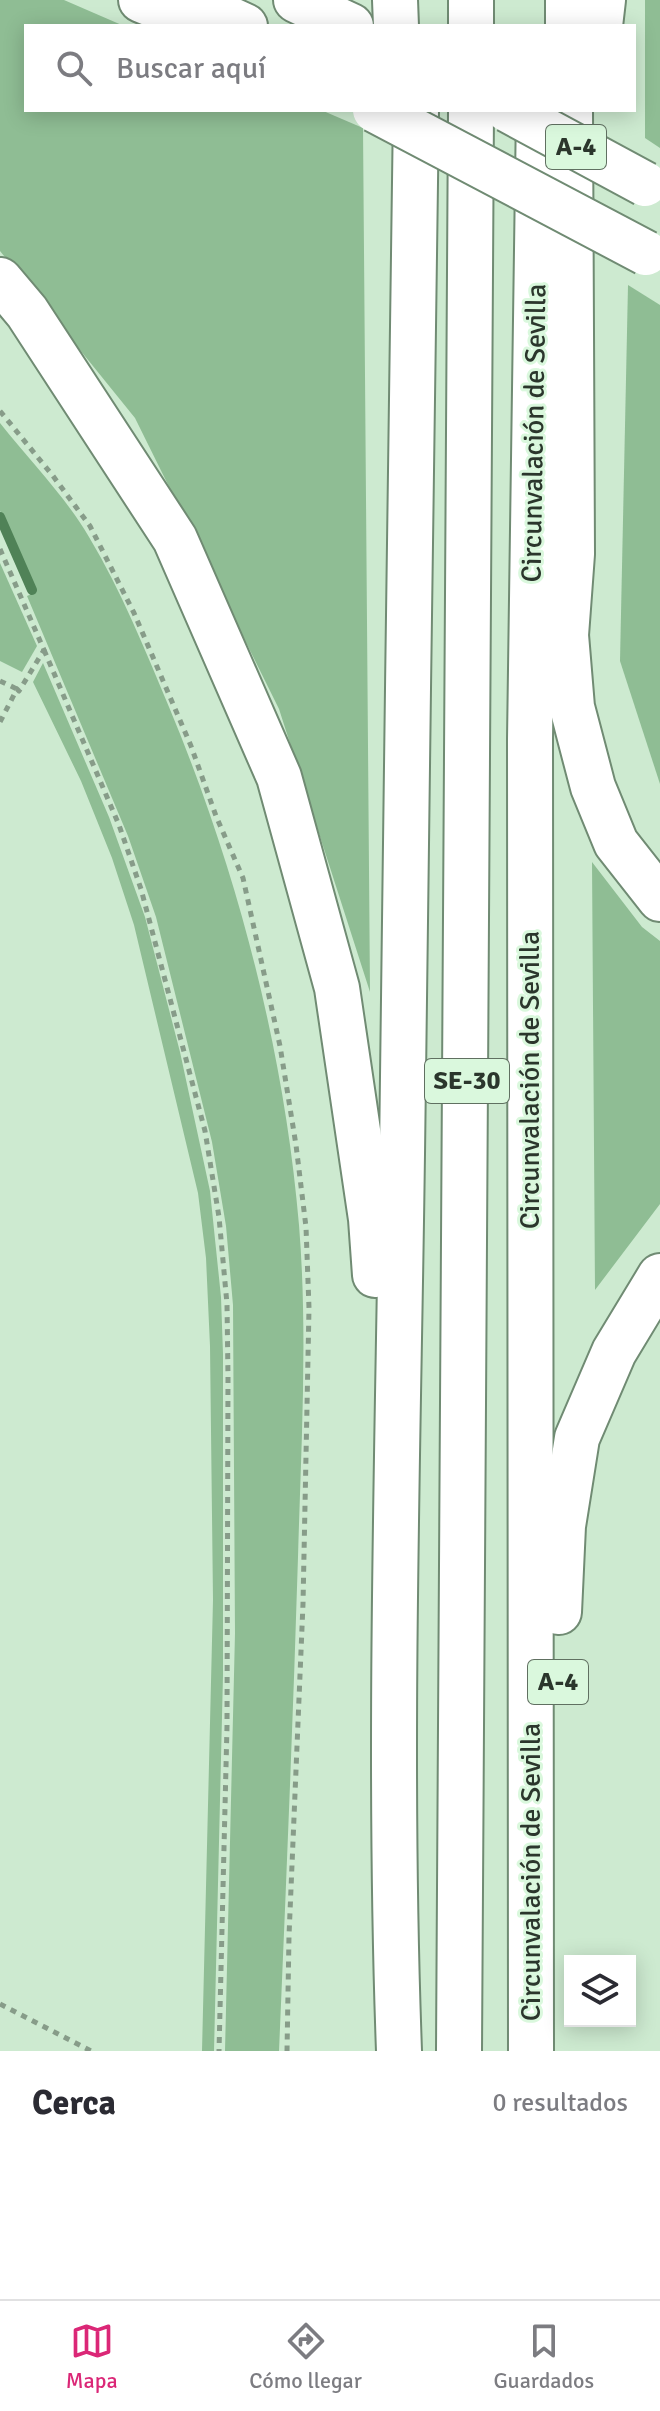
<!DOCTYPE html>
<html lang="es">
<meta charset="utf-8">
<style>
:root{--surface:#fff;--page:#f7f7f7;--text:#2b2b33;--muted:#7c7c81;--line:#e1e1e2;--accent:#db2777}
body{margin:0;font-family:Signika,sans-serif;background:var(--page);color:var(--text)}
.controls{position:absolute;right:24px;bottom:24px;display:grid;overflow:hidden;border-radius:0px;box-shadow:0 4px 20px #0003}
.controls button{width:72px;height:72px;display:grid;place-items:center;padding:0;border:0;border-bottom:2px solid var(--line);background:var(--surface);color:var(--text);font:40px sans-serif}
.list{margin:0;padding:0;list-style:none}
h2{display:flex;justify-content:space-between;align-items:center;height:104px;margin:0;padding:0 32px;font-size:34px}
h2 small{font-size:26px;font-weight:400;color:var(--muted)}
.icon{flex:none;width:44px;height:44px;fill:none;stroke:currentColor;stroke-width:2;stroke-linecap:round;stroke-linejoin:round}
.map{position:relative;flex:none;width:660px;height:2051px;overflow:hidden}
.search{position:absolute;background:var(--surface);box-shadow:0 4px 20px #0003;left:24px;right:24px;top:24px;height:88px;display:flex;align-items:center;gap:20px;box-sizing:border-box;padding:0 28px;border-radius:0px;color:var(--muted);font-size:30px}
.sheet{height:248px;background:var(--surface)}
nav{display:flex;justify-content:space-around;align-items:center;box-sizing:border-box;height:112px;border-top:2px solid var(--line);background:var(--surface);font-size:22px;color:var(--muted)}
nav a{display:grid;justify-items:center;gap:4px}
nav .on{color:var(--accent)}
.map>svg:first-child{display:block}
.green{fill:#8fbd94}
.lines{fill:none;stroke-linecap:round;stroke-linejoin:round}
.stream{stroke:#508257;stroke-width:10}
.highway-casing{stroke:#708b73;stroke-width:48}
.path{stroke:#879c89;stroke-width:5;stroke-dasharray:6 6;stroke-linecap:butt}
.highway{stroke:#fff;stroke-width:44}
.highway-bridge-casing{stroke:#708b73;stroke-width:48;stroke-linecap:butt}
.highway-bridge{stroke:#fff;stroke-width:44}
.labels{text-anchor:middle;dominant-baseline:central;stroke-width:6;stroke-linejoin:round;paint-order:stroke}
.shield{fill:#daf8dd;stroke:#607061;stroke-width:2}
.shield-label{font-size:26px;font-weight:bold;fill:#2b362c}
.street-label{font-size:28px;fill:#2b362c;stroke:#daf8dd}
</style>
<div class="map">
<svg width="660" height="2051" viewBox="0 0 660 2051">
<rect width="100%" height="100%" fill="#cdead0"/>
<g class="green">
<path d="M0 0H64L124 26H26V110H321L363 128 370 992 279 709 135 418 0 251Z"/>
<path d="M645 0H660V148L645 138Z"/>
<path d="M628 285 660 305V784L620 661Z"/>
<path d="M0 423C30 461 65 496 89 537 121 590 145 650 169 707 237 870 284 1049 299 1225 308 1336 301 1447 298 1557 293 1722 286 1887 279 2051H225L235 1633 233 1305 226 1226 212 1142 156 917 128 836 27 596 36 592 18 547 0 511Z"/>
<path d="M0 563 37 646 22 672 0 661Z"/>
<path d="M43 663 109 817 145 917 180 1052 210 1191 221 1297 223 1354V1675L214 2051H202L213 1600 210 1346 206 1258 198 1193 134 925 112 858 81 781 33 682Z"/>
<path d="M592 862 642 927 660 941V1204L595 1290Z"/>
</g>
<g class="lines">
<path class="stream" d="M0 517 32 590"/>
<defs>
<g id="highway">
<path d="M141 0 204 26"/>
<path d="M188 0 245 26"/>
<path d="M296 0 351 26"/>
<path d="M395 0 396 26"/>
<path d="M568 0V26"/>
<path d="M471 26V0"/>
<path d="M600 26 603 0"/>
<path d="M570 110 572 554 566 635 572 707 593 787 616 843 660 899"/>
<path d="M0 280 27 312 175 539 279 777 337 988 371 1219 375 1275"/>
<path d="M559 1612 563 1526 577 1438 614 1352 660 1276"/>
<path d="M399 2051C388 1752 398 1453 402 1154 408 806 409 458 416 110"/>
<path d="M459 2051 471 110"/>
<path d="M531 2051 530 739 539 110"/>
</g>
</defs>
<use href="#highway" class="highway-casing"/>
<g class="path">
<path d="M0 411 53 476 90 526 134 613 191 746 216 816 243 878 280 1046 296 1145 306 1227 309 1308 303 1604 289 1936 287 2051"/>
<path d="M0 549 44 650 19 691 17 689 0 722"/>
<path d="M44 650 119 825 141 889 205 1131 219 1217 227 1304 228 1377 227 1726 219 2051"/>
<path d="M0 681 17 689"/>
<path d="M0 2004 91 2051"/>
</g>
<use href="#highway" class="highway"/>
<defs>
<g id="highway-bridge">
<path d="M375 110 646 253"/>
<path d="M508 110 645 184"/>
</g>
</defs>
<use href="#highway-bridge" class="highway-bridge-casing"/>
<use href="#highway-bridge" class="highway-bridge"/>
</g>
<g class="labels">
<g class="shield">
<rect x="546" y="125" width="60" height="44" rx="6"/>
<rect x="425" y="1059" width="84" height="44" rx="6"/>
<rect x="528" y="1660" width="60" height="44" rx="6"/>
</g>
<g class="shield-label">
<text x="576" y="147">A-4</text>
<text x="467" y="1081">SE-30</text>
<text x="558" y="1682">A-4</text>
</g>
<g class="street-label">
<text transform="translate(534 433) rotate(-89)">Circunvalación de Sevilla</text>
<text transform="translate(530 1080) rotate(-90)">Circunvalación de Sevilla</text>
<text transform="translate(531 1872) rotate(-90)">Circunvalación de Sevilla</text>
</g>
</g>
</svg>
<div class="controls">
<button><svg class="icon" aria-label="layers" viewBox="0 0 24 24"><path d="M12 4l9 5-9 5-9-5zM3 14l9 5 9-5"/></svg></button>
</div>
<div class="search"><svg class="icon" aria-label="search" viewBox="0 0 24 24"><circle cx="10" cy="10" r="6"/><path d="M15 15l6 6"/></svg>Buscar aquí</div>
</div>
<section class="sheet">
<h2>Cerca<small>0 resultados</small></h2>
<ul class="list">
</ul>
</section>
<nav>
<a class="on"><svg class="icon" aria-label="map" viewBox="0 0 24 24"><path d="M3 6l6-2 6 2 6-2v14l-6 2-6-2-6 2zM9 4v14M15 6v14"/></svg>Mapa</a>
<a><svg class="icon" aria-label="directions" viewBox="0 0 24 24"><path d="M12 3l9 9-9 9-9-9zM9 14v-3h6M13 9l2 2-2 2"/></svg>Cómo llegar</a>
<a><svg class="icon" aria-label="saved" viewBox="0 0 24 24"><path d="M7 4h10v16l-5-4-5 4z"/></svg>Guardados</a>
</nav>
